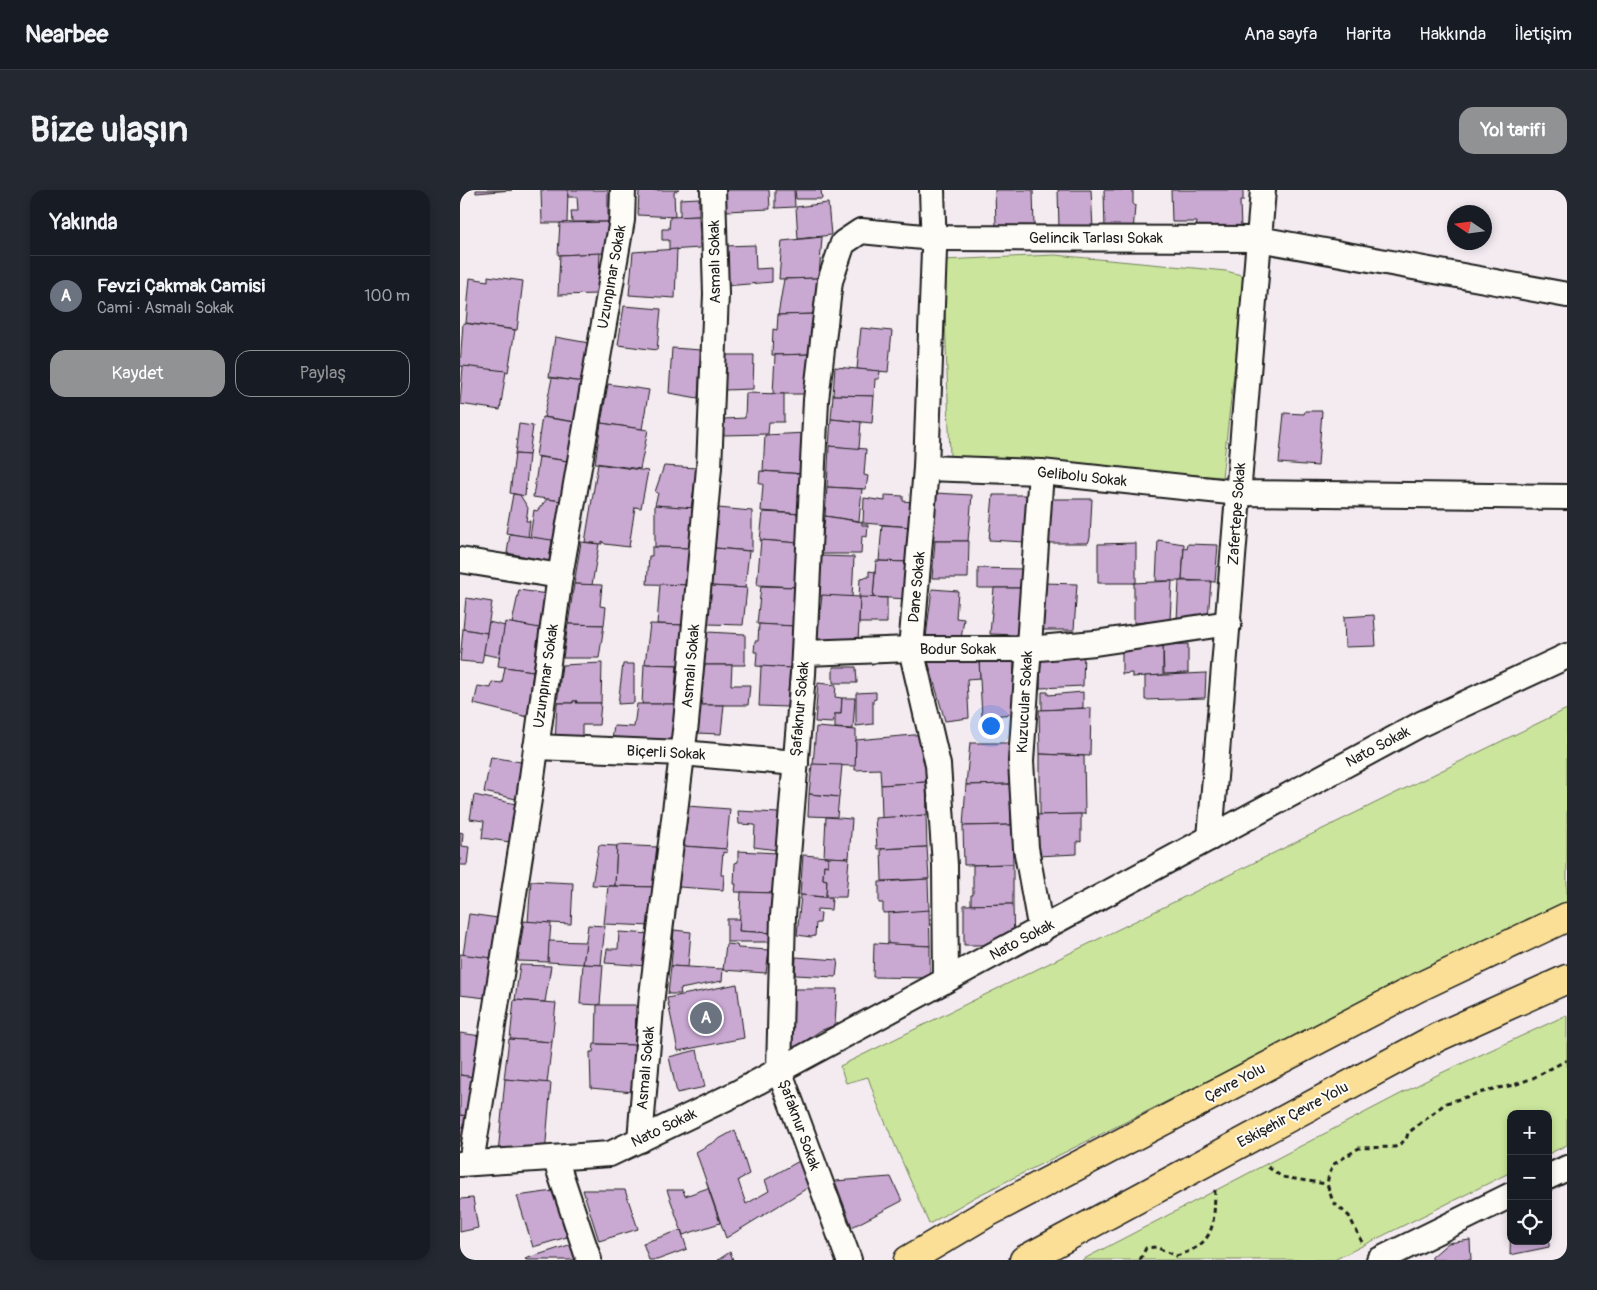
<!DOCTYPE html>
<html lang="tr">
<meta charset="utf-8">
<style>
:root{--surface:#171b24;--page:#242831;--text:#f1f3f6;--muted:#9ea1a6;--line:#363941;--accent:#919294}
body{margin:0;font-family:Pangolin,sans-serif;background:var(--page);color:var(--text)}
.controls{position:absolute;right:15px;bottom:15px;display:grid;overflow:hidden;border-radius:10px;box-shadow:0 2px 8px #0003}
.controls button{width:45px;height:45px;display:grid;place-items:center;padding:0;border:0;border-bottom:1px solid var(--line);background:var(--surface);color:var(--text);font:25px sans-serif}
.compass{position:absolute;left:987px;top:15px;width:45px;height:45px;border-radius:50%;background:var(--surface);box-shadow:0 2px 8px #0003;rotate:283deg}
.you{position:absolute;left:530px;top:535px;width:18px;height:18px;margin:-12px;border:4px solid #fff;border-radius:50%;background:#1a73e8;box-shadow:0 0 0 8px #1a73e833}
.badge{display:grid;place-items:center;width:32px;height:32px;border-radius:50%;background:var(--accent);color:#fff;font-size:16px;font-weight:700}
.pin{position:absolute;translate:-50% -50%;border:2px solid #fff;box-shadow:0 1px 5px #0006}
.list{margin:0;padding:0;list-style:none}
h2{display:flex;justify-content:space-between;align-items:center;height:65px;margin:0;padding:0 20px;font-size:21px}
h2 small{font-size:16px;font-weight:400;color:var(--muted)}
.list li{display:grid;grid-template-columns:32px 1fr auto;gap:15px;align-items:center;box-sizing:border-box;height:80px;padding:0 20px;border-top:1px solid var(--line)}
.list b{display:block;font-size:19px;white-space:nowrap}
.list p{margin:0;font-size:16px;white-space:nowrap;color:var(--muted)}
.list em{font-size:16px;font-style:normal;color:var(--muted)}
.actions{display:flex;gap:10px;padding:15px 20px}
.actions a{flex:1;padding:11px 0;border:1px solid var(--accent);border-radius:15px;text-align:center;font-size:18px;color:var(--accent)}
.actions .main{background:var(--accent);color:#fff}
.icon{flex:none;width:28px;height:28px;fill:none;stroke:currentColor;stroke-width:2;stroke-linecap:round;stroke-linejoin:round}
.map{position:relative;flex:none;width:1107px;height:1070px;overflow:hidden;border-radius:15px}
header{display:flex;align-items:center;gap:30px;box-sizing:border-box;height:70px;padding:0 25px;background:var(--surface);border-bottom:1px solid var(--line)}
header strong{font-size:24px}
nav{display:flex;gap:28px;margin-inline-start:auto;font-size:18px}
.intro{display:flex;align-items:center;justify-content:space-between;box-sizing:border-box;height:120px;padding:0 30px}
h1{margin:0;font-size:35px}
.button{padding:12px 22px;border-radius:15px;background:var(--accent);color:#fff;font-size:18px;font-weight:700}
main{display:flex;gap:30px;padding:0 30px}
aside{flex:1;background:var(--surface);border-radius:15px;box-shadow:0 2px 8px #0003}
.map>svg:first-child{display:block}
.green{fill:#cbe69c;stroke:#74815c}
.building{fill:#c9a8d2;stroke:#1c1c1c}
.lines{fill:none;stroke-linecap:round;stroke-linejoin:round}
.minor-casing{stroke:#1c1c1c;stroke-width:28}
.trunk-casing{stroke:#1c1c1c;stroke-width:31}
.path{stroke:#1c1c1c;stroke-width:3;stroke-dasharray:5 4;stroke-linecap:butt}
.minor{stroke:#fdfcf7;stroke-width:24}
.trunk{stroke:#fbdf96;stroke-width:28}
.labels{text-anchor:middle;dominant-baseline:central;stroke-width:4;stroke-linejoin:round;paint-order:stroke}
.street-label{font-size:15px;fill:#1c1c1c;stroke:#fdfcf7}
</style>
<header>
<strong>Nearbee</strong>
<nav><a>Ana sayfa</a><a>Harita</a><a>Hakkında</a><a>İletişim</a></nav>
</header>
<div class="intro"><h1>Bize ulaşın</h1><a class="button">Yol tarifi</a></div>
<main>
<aside>
<h2>Yakında<small></small></h2>
<ul class="list">
<li><span class="badge" style="background:#6b7280">A</span><div><b>Fevzi Çakmak Camisi</b><p>Cami · Asmalı Sokak</p></div><em>100 m</em></li>
</ul>
<div class="actions"><a class="main">Kaydet</a><a>Paylaş</a></div>
</aside>
<div class="map">
<svg width="1107" height="1070" viewBox="0 0 1107 1070">
<rect width="100%" height="100%" fill="#f3ebf0"/>
<filter id="ink" filterUnits="userSpaceOnUse"><feTurbulence type="fractalNoise" baseFrequency=".02" numOctaves="2"/><feDisplacementMap in="SourceGraphic" scale="10" xChannelSelector="R" yChannelSelector="G"/><feConvolveMatrix kernelMatrix="1 2 1 2 8 2 1 2 1" color-interpolation-filters="sRGB"/></filter>
<g filter="url(#ink)">
<g class="green">
<path d="M595 65 766 81 785 86 762 287 490 266 483 70Z"/>
<path d="M1107 519V712L515 1007 469 1034 417 913 408 887 386 893 380 876Z"/>
<path d="M1107 825V955L1088 964V924H1051V982L874 1070H622L977 885Z"/>
</g>
<g class="building">
<path d="M16 0H52L16 3Z"/>
<path d="M81 0H108L107 33H82Z"/>
<path d="M108 0H148V32H112L111 21H118L117 7H108Z"/>
<path d="M179 0H219L214 2 215 27 178 25Z"/>
<path d="M265 0H309L310 19 266 21Z"/>
<path d="M315 0H334L335 17 315 18Z"/>
<path d="M335 0H361L362 9H336Z"/>
<path d="M535 0H573L574 37 536 36Z"/>
<path d="M598 0H631L633 39 599 38Z"/>
<path d="M644 0H673V15H675L673 44 645 42Z"/>
<path d="M711 0H783V11H780L781 39 736 38 737 32H712Z"/>
<path d="M239 8V26L220 27V9Z"/>
<path d="M368 13 371 45 338 49 336 17Z"/>
<path d="M239 26 240 58 209 60V50H202V39H209L210 27Z"/>
<path d="M148 32 147 63 98 65 100 33Z"/>
<path d="M362 47 359 88 319 89 322 51Z"/>
<path d="M295 55 296 79 312 78V92L265 96V56Z"/>
<path d="M217 59 215 108 169 105 173 62Z"/>
<path d="M140 63 138 104 98 105 100 65Z"/>
<path d="M28 86 63 91 57 140 6 133 10 88 28 91Z"/>
<path d="M358 88 356 124 318 125 324 89Z"/>
<path d="M164 116 201 119 197 160 158 155Z"/>
<path d="M356 124 352 164 312 165 313 139 317 140 318 125Z"/>
<path d="M3 133 55 140 48 182 0 176Z"/>
<path d="M401 138 432 141 428 182 397 179Z"/>
<path d="M95 147 129 153 122 192 89 187Z"/>
<path d="M212 158 241 160 238 208 209 203Z"/>
<path d="M352 164 349 204H313L315 165Z"/>
<path d="M264 165H294L293 199 264 200Z"/>
<path d="M3 176 46 181 40 220 0 214Z"/>
<path d="M375 177 420 181 419 189H415L414 206 373 205Z"/>
<path d="M92 188 123 192 116 232 84 227Z"/>
<path d="M148 194 189 200 182 239 141 233Z"/>
<path d="M286 203 324 204V232H309L308 244 263 245 264 229 285 228Z"/>
<path d="M373 205 414 206 412 233 371 229Z"/>
<path d="M845 221H862L858 276 819 273 824 223 844 224Z"/>
<path d="M82 227 115 232 108 271 76 266Z"/>
<path d="M371 229 401 232 399 259 369 256Z"/>
<path d="M141 233 188 240 180 279 135 273Z"/>
<path d="M59 234 73 236 69 265 55 264Z"/>
<path d="M347 243 344 284 303 281 305 245Z"/>
<path d="M369 256 406 259 404 285 408 286 406 299 367 297Z"/>
<path d="M55 264 69 265 65 306 50 303Z"/>
<path d="M79 267 108 271 101 311 73 307Z"/>
<path d="M138 274 188 281 181 318 175 317 169 357 145 354 142 351V354L125 352Z"/>
<path d="M204 276 237 278 231 318 195 315 198 303 195 302Z"/>
<path d="M300 281 344 284 342 324 301 321 303 294H299Z"/>
<path d="M367 297 402 299 399 331 365 326Z"/>
<path d="M475 303 512 305 508 351H471Z"/>
<path d="M53 304 60 305 68 318 66 331H70L68 347 46 343Z"/>
<path d="M425 305 443 306V311L453 312 452 337 403 333 404 308 425 311Z"/>
<path d="M533 305H569L565 352 529 350Z"/>
<path d="M87 309 101 311 94 351 70 347 74 320 77 321Z"/>
<path d="M591 309H632L630 348 628 353H588Z"/>
<path d="M195 315 235 318 232 358 195 357Z"/>
<path d="M258 318 292 321V361L255 358Z"/>
<path d="M303 322 342 324 339 353 300 350Z"/>
<path d="M365 326 402 332V335H408L407 347 402 346 401 364H361Z"/>
<path d="M422 335 453 337 451 372 419 371Z"/>
<path d="M50 344 92 350 89 371 47 363Z"/>
<path d="M301 350 339 353 336 397 297 395Z"/>
<path d="M698 350 724 354 722 391H696Z"/>
<path d="M475 351H509L508 388H472Z"/>
<path d="M121 352 139 354 132 395 114 394Z"/>
<path d="M676 353V393H638V354Z"/>
<path d="M728 354 758 355 755 392 722 390 724 358 727 359Z"/>
<path d="M192 357 229 358 227 395 187 394 189 366H192Z"/>
<path d="M255 358 289 361 285 398 251 396Z"/>
<path d="M361 366 394 367 392 407 358 406Z"/>
<path d="M416 371 450 372 447 409 413 407Z"/>
<path d="M518 378 562 379 560 398H518Z"/>
<path d="M409 381 415 382 413 407 399 408 400 388 409 387Z"/>
<path d="M712 391 710 430 674 433V393Z"/>
<path d="M719 391H751L748 428 717 430Z"/>
<path d="M584 393 617 394 614 440H580Z"/>
<path d="M114 394 142 395 140 416 146 417 144 435 108 434Z"/>
<path d="M200 394 228 395 224 435 197 434Z"/>
<path d="M251 396 287 398 283 435 248 434Z"/>
<path d="M301 396 336 397 333 436 297 434Z"/>
<path d="M534 398H560L558 445 530 444Z"/>
<path d="M472 399 498 401 496 428 504 429 501 449 466 447Z"/>
<path d="M59 400 87 404 82 439 52 433Z"/>
<path d="M362 405 400 407 398 454 357 450Z"/>
<path d="M400 407 427 408V433H399Z"/>
<path d="M6 408 32 412 27 443 3 439Z"/>
<path d="M914 425 916 456 885 457 884 427Z"/>
<path d="M29 432 45 436 39 467 23 464Z"/>
<path d="M45 432 80 438 73 481 38 476Z"/>
<path d="M108 434 144 435 139 468H103Z"/>
<path d="M190 434 224 435 220 475 185 474Z"/>
<path d="M299 434 334 436 330 478 296 476 297 462H294L295 451H298Z"/>
<path d="M3 439 27 443 22 473 0 471Z"/>
<path d="M247 442 285 444V475H244Z"/>
<path d="M728 454V483L704 484 703 455Z"/>
<path d="M703 455V485L672 487V483L662 484V456Z"/>
<path d="M624 459 623 496 580 498 581 463Z"/>
<path d="M519 470H554L553 524 522 527Z"/>
<path d="M519 470 520 488 507 489 509 528 485 531 468 471Z"/>
<path d="M142 473 141 513H116L117 511H113V513H97L102 475Z"/>
<path d="M163 474H174V513L158 514Z"/>
<path d="M184 474 217 475 214 514H182Z"/>
<path d="M244 475H272L271 495H290L288 515H239Z"/>
<path d="M301 476 330 478 327 517 299 516Z"/>
<path d="M45 477 73 481 68 527 14 514 18 496 31 498 32 492 42 493Z"/>
<path d="M373 477H396L397 493H373Z"/>
<path d="M746 483 745 508 685 510V486Z"/>
<path d="M358 493 376 495 375 507 382 508 381 524H374L373 533 355 532Z"/>
<path d="M416 502V509L413 510V534L396 536V503Z"/>
<path d="M582 502H588V505L623 502V518L582 520Z"/>
<path d="M382 508H395L393 539 375 538V524H381Z"/>
<path d="M113 511H117L116 513H141L139 535H122V554H95L97 513H113Z"/>
<path d="M177 514H215L210 562 151 557 154 536 174 537Z"/>
<path d="M239 515H264L261 544 236 543Z"/>
<path d="M631 518 630 566 580 564 579 520Z"/>
<path d="M356 537 396 540V576L353 575Z"/>
<path d="M465 544 466 592 421 595 420 579 395 580 396 550Z"/>
<path d="M510 553H550L551 594 506 595Z"/>
<path d="M580 564 624 566 625 624 580 625Z"/>
<path d="M31 567 61 572 56 609 24 602Z"/>
<path d="M352 574 382 575 379 607 349 604Z"/>
<path d="M466 592 467 625 422 628 421 595Z"/>
<path d="M551 594V635L503 636 506 595Z"/>
<path d="M349 604 379 607 377 627 348 626Z"/>
<path d="M14 605 56 614 50 652 22 648 24 631 10 629Z"/>
<path d="M227 616 270 619 266 659 223 656Z"/>
<path d="M278 621 319 623 317 660 294 657 295 635 279 634Z"/>
<path d="M621 624V652L617 651V664L577 666 576 625Z"/>
<path d="M466 625 467 657 417 659 415 628Z"/>
<path d="M366 627 392 629 389 668 364 667Z"/>
<path d="M552 635 553 674 504 675 503 636Z"/>
<path d="M0 642 3 643 2 656 9 657 7 675H0Z"/>
<path d="M139 655 157 656 155 696 132 695Z"/>
<path d="M157 655 197 657 196 697 155 696Z"/>
<path d="M223 656 267 659V663L263 662 261 685H264L263 700 219 697Z"/>
<path d="M467 657 469 689 422 691 421 659Z"/>
<path d="M278 661 317 663 315 703 275 702 276 694H274L275 673 278 672Z"/>
<path d="M343 665 368 667V676L364 675 363 689 367 690 366 707 340 705Z"/>
<path d="M368 667 389 668 386 707H366L367 690 363 689 364 675 368 676Z"/>
<path d="M553 674V714L511 715V705H513V675Z"/>
<path d="M468 689 469 721 423 723V713H419V692Z"/>
<path d="M71 691 113 693 111 734 68 732Z"/>
<path d="M148 696 196 697 192 736 144 734Z"/>
<path d="M281 702 315 703 312 743 279 741Z"/>
<path d="M341 705 372 708 371 720 357 719 356 722 361 723 360 733H356L355 746 351 747 337 745Z"/>
<path d="M553 714 554 755H504V715Z"/>
<path d="M469 720 470 756 428 754V723Z"/>
<path d="M9 724 38 728 32 768 3 765Z"/>
<path d="M267 729H280L279 741 311 743 310 752H267Z"/>
<path d="M64 731 91 733 88 772 58 771Z"/>
<path d="M128 735 145 736 141 775 123 774Z"/>
<path d="M214 740 231 742 228 777 211 776Z"/>
<path d="M159 742 191 744 187 776 145 773 147 759H158Z"/>
<path d="M89 751 126 752 123 774 88 772Z"/>
<path d="M414 753 470 756V788L413 787Z"/>
<path d="M266 754 277 755 278 758 309 760 306 783 263 780Z"/>
<path d="M0 764 32 768 26 808 0 805Z"/>
<path d="M336 767 378 770 376 787 335 785Z"/>
<path d="M123 774 143 775 140 815 120 814Z"/>
<path d="M60 775 91 776 85 812 55 810Z"/>
<path d="M211 776 263 779 262 791 220 799 221 804H208Z"/>
<path d="M277 794 284 848 218 861 207 808Z"/>
<path d="M334 799H377L375 835 360 841 335 858 330 856Z"/>
<path d="M54 810 96 813 92 852 50 849Z"/>
<path d="M137 815H176L175 855 136 854Z"/>
<path d="M0 843 21 846 14 887 0 885Z"/>
<path d="M49 849 92 852 87 893 44 889Z"/>
<path d="M134 854 176 855 173 902 131 898 130 862H133Z"/>
<path d="M237 860 245 897 217 903 209 867Z"/>
<path d="M0 885 14 887 8 926 0 925Z"/>
<path d="M45 889 91 893 85 964H38Z"/>
<path d="M0 925 7 926 3 965H0Z"/>
<path d="M275 940 289 984 278 990 286 1014 309 1001 305 990 341 970 349 997 266 1048 236 962Z"/>
<path d="M431 987 442 1011 392 1037 375 991Z"/>
<path d="M248 998 260 1033 223 1045 207 1000H223L225 1006Z"/>
<path d="M123 1000H165L178 1039 139 1051Z"/>
<path d="M93 1001 107 1047 73 1057 57 1006Z"/>
<path d="M13 1008 18 1038 0 1042V1009Z"/>
<path d="M1089 1009V1057L1050 1065 1051 1028V1051H1088Z"/>
<path d="M221 1040 227 1059 197 1070H189L183 1053Z"/>
<path d="M1010 1050 1011 1070H972V1067L988 1053Z"/>
<path d="M112 1054 117 1070H66L65 1069Z"/>
<path d="M270 1062 273 1070H258Z"/>
</g>
<g class="lines">
<defs>
<g id="minor">
<path d="M472 0 474 60 466 278 451 459 478 575 485 675 486 790"/>
<path d="M466 278 581 282 779 303 1107 307"/>
<path d="M0 370 100 386"/>
<path d="M345 463 451 459H568L635 453 769 433"/>
<path d="M76 557 222 563 336 573"/>
<path d="M750 648 803 0"/>
<path d="M581 741 566 658 561 571 581 282"/>
<path d="M180 950 192 805 226 533 249 278 256 104 253 0"/>
<path d="M95 968 129 1070"/>
<path d="M11 973 69 609 100 386 162 30 163 0"/>
<path d="M0 974 150 964 277 903 961 534 1107 466"/>
<path d="M1088 987 1107 978"/>
<path d="M389 1070 319 880 323 726 343 484 356 210 370 91 383 53 401 41 473 48 799 49 1107 105"/>
<path d="M919 1070 1051 1005"/>
</g>
<g id="trunk">
<path d="M448 1070 527 1023 957 798 1107 727"/>
<path d="M564 1070 978 847 1107 789"/>
</g>
</defs>
<use href="#minor" class="minor-casing"/>
<use href="#trunk" class="trunk-casing"/>
<g class="path">
<path d="M808 977 822 987 867 994"/>
<path d="M902 1052 889 1026 873 1012 867 994 869 984 874 974 899 958 935 957 946 950 948 943 986 913 1033 899 1054 895 1073 888 1107 870"/>
<path d="M680 1070 686 1058 696 1057 716 1066C756 1054 754 1035 755 998"/>
</g>
<use href="#minor" class="minor"/>
<use href="#trunk" class="trunk"/>
</g>
</g>
<g class="labels">
<g class="street-label">
<text x="636" y="48">Gelincik Tarlası Sokak</text>
<text transform="translate(255 72) rotate(-91)">Asmalı Sokak</text>
<text transform="translate(152 87) rotate(-80)">Uzunpınar Sokak</text>
<text transform="translate(622 287) rotate(6)">Gelibolu Sokak</text>
<text transform="translate(777 324) rotate(-86)">Zafertepe Sokak</text>
<text transform="translate(457 397) rotate(-85)">Dane Sokak</text>
<text x="498" y="459">Bodur Sokak</text>
<text transform="translate(231 476) rotate(-85)">Asmalı Sokak</text>
<text transform="translate(86 486) rotate(-82)">Uzunpınar Sokak</text>
<text transform="translate(565 512) rotate(-87)">Kuzucular Sokak</text>
<text transform="translate(340 519) rotate(-85)">Şafaknur Sokak</text>
<text transform="translate(918 557) rotate(-28)">Nato Sokak</text>
<text transform="translate(206 563) rotate(3)">Biçerli Sokak</text>
<text transform="translate(562 750) rotate(-28)">Nato Sokak</text>
<text transform="translate(186 878) rotate(-85)">Asmalı Sokak</text>
<text transform="translate(775 893) rotate(-28)">Çevre Yolu</text>
<text transform="translate(833 925) rotate(-28)">Eskişehir Çevre Yolu</text>
<text transform="translate(339 935) rotate(70)">Şafaknur Sokak</text>
<text transform="translate(204 938) rotate(-26)">Nato Sokak</text>
</g>
</g>
</svg>
<div class="controls">
<button>+</button>
<button>−</button>
<button><svg class="icon" aria-label="locate" viewBox="0 0 24 24"><circle cx="12" cy="12" r="6"/><path d="M12 2v4M12 18v4M2 12h4M18 12h4"/></svg></button>
</div>
<svg class="compass" viewBox="-18 -18 36 36"><path d="M0-13l5 13h-10z" fill="#e53935"/><path d="M0 13l5-13h-10z" fill="#9ea1a6"/></svg>
<div class="you"></div>
<div class="pin badge" style="left:246px;top:828px;background:#6b7280">A</div>
</div>
</main>
